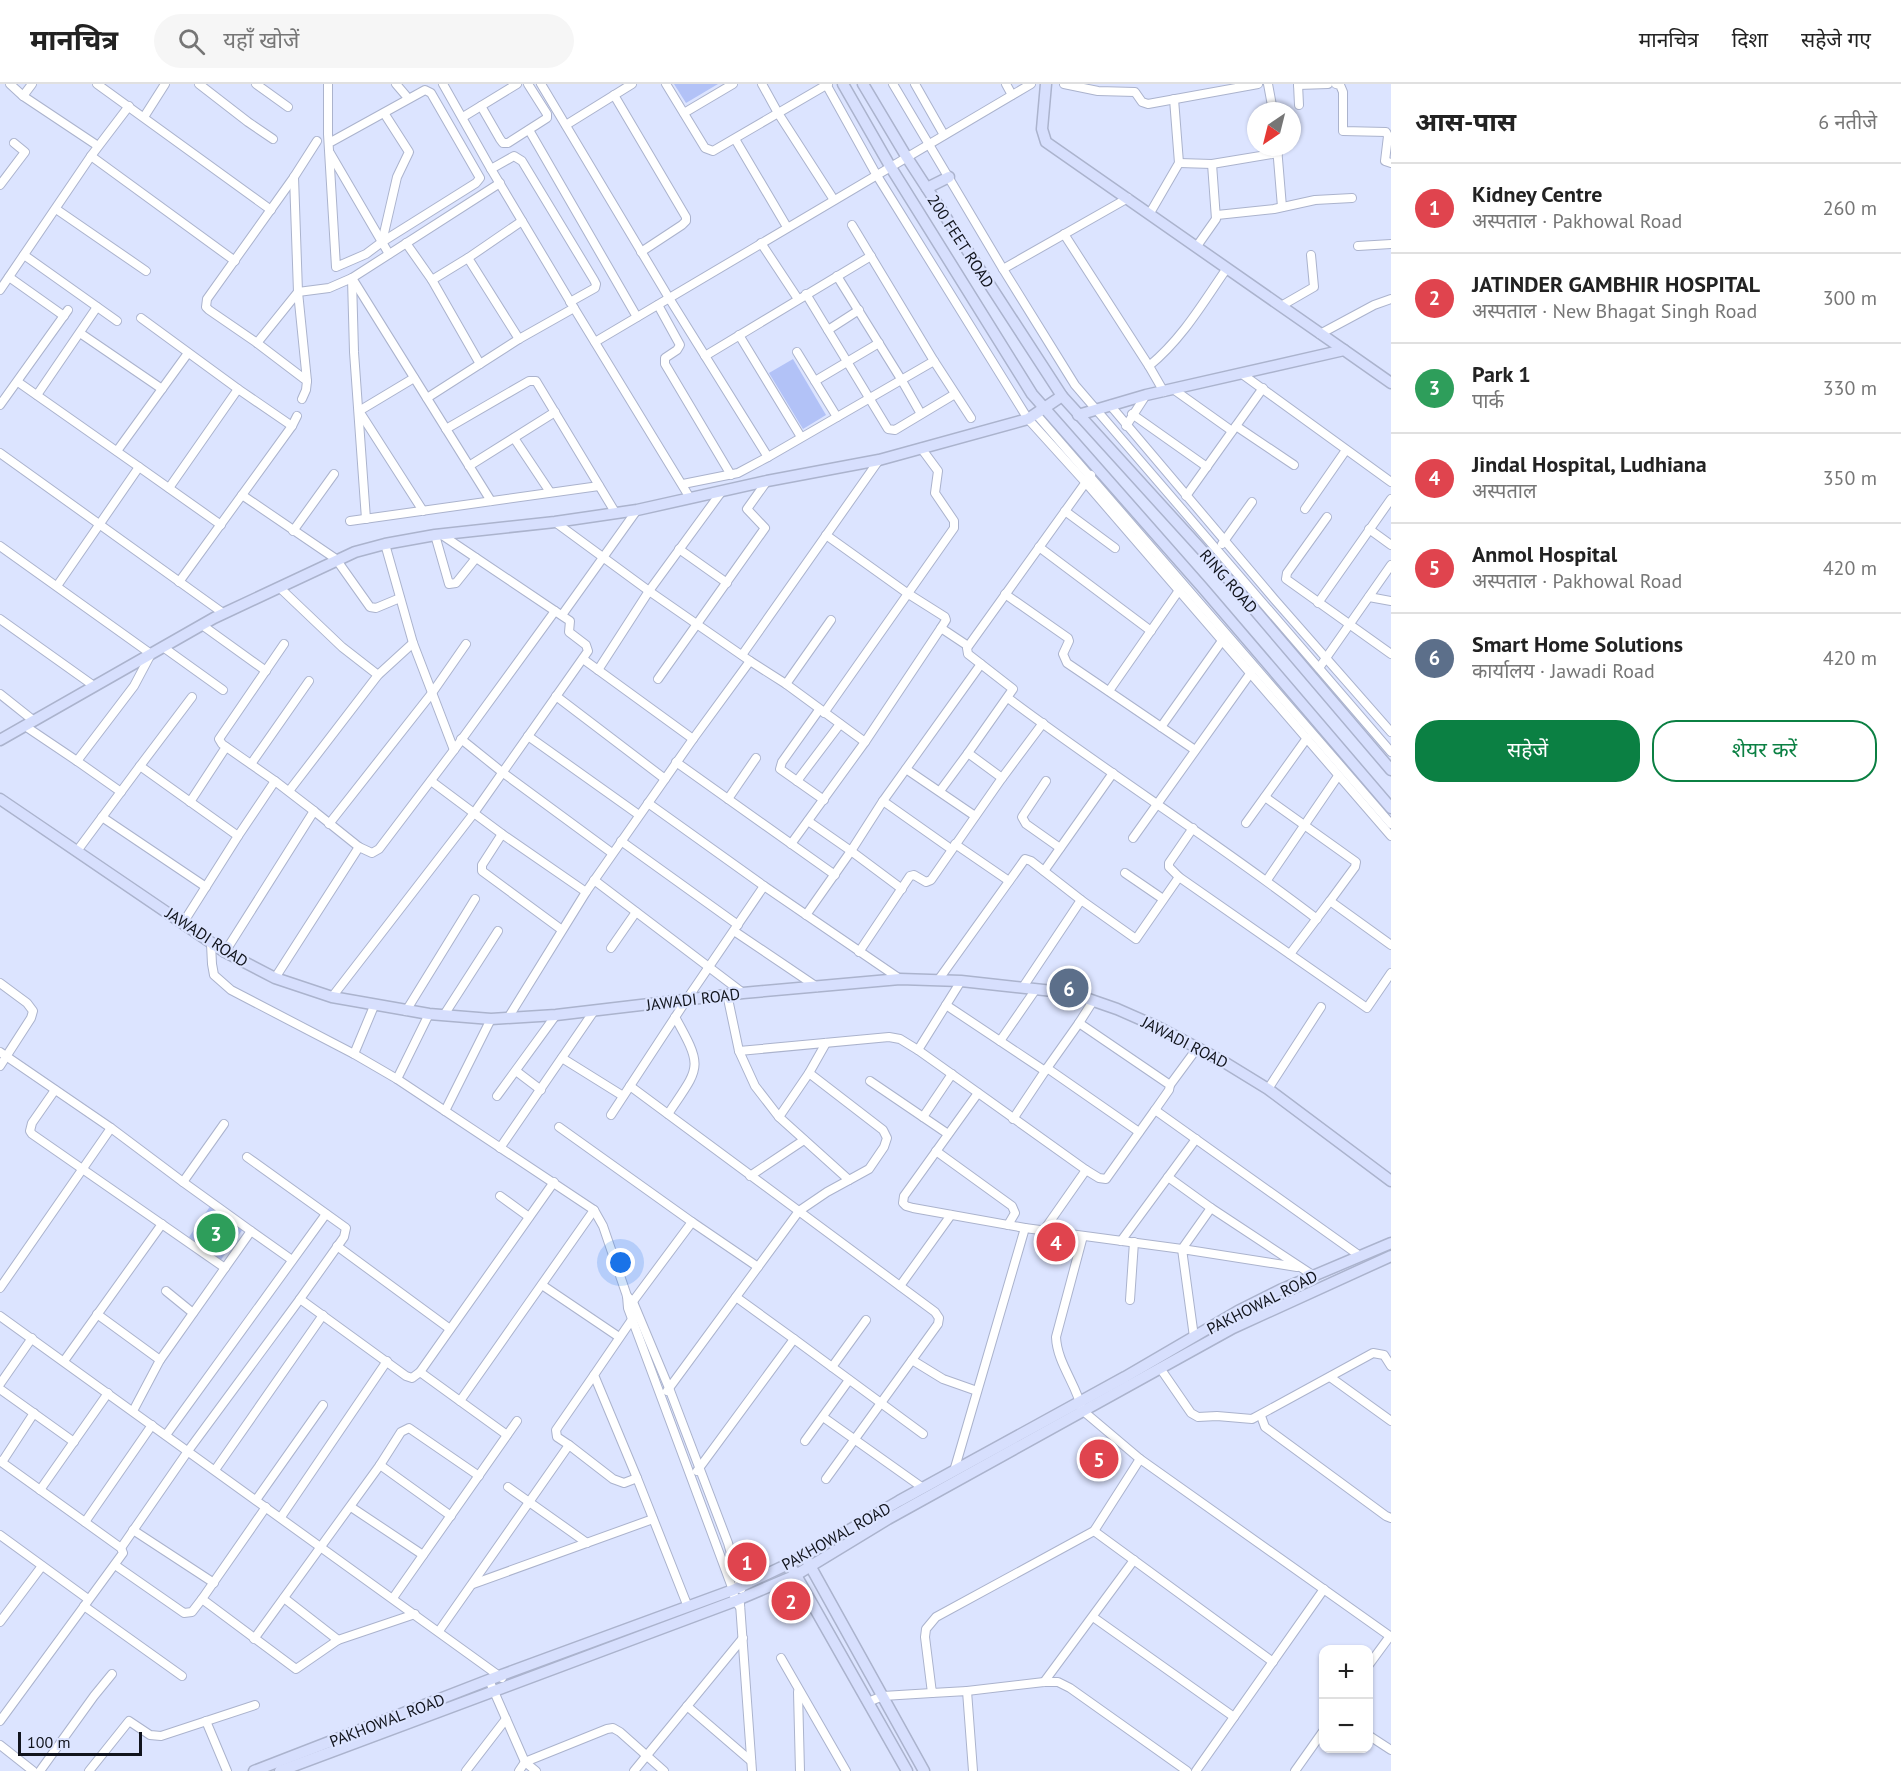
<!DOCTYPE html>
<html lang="hi">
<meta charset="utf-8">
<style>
:root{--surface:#fff;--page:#f6f6f6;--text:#222;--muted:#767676;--line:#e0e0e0;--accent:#0b8043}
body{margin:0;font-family:"PT Sans","Noto Sans Devanagari",sans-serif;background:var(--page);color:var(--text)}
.controls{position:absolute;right:18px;bottom:18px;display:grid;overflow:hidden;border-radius:12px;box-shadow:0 2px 4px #0004}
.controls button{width:54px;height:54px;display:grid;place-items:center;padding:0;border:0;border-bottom:2px solid var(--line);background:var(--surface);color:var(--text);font:30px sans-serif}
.compass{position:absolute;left:1247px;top:18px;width:54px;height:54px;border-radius:50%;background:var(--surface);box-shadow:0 2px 4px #0004;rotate:215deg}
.scale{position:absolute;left:18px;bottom:15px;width:124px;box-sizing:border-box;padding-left:6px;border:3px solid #11141d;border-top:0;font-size:16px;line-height:21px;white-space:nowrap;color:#11141d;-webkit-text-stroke:4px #dce4ff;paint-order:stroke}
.you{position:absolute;left:621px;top:1179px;width:21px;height:21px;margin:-15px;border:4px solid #fff;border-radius:50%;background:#1a73e8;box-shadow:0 0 0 9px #1a73e833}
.badge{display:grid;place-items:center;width:39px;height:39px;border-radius:50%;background:var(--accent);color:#fff;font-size:20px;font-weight:700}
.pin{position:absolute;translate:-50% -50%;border:3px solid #fff;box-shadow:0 2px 6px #0006}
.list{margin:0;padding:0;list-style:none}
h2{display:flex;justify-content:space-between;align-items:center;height:78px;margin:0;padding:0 24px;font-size:26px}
h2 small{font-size:20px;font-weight:400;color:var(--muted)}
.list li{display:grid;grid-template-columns:39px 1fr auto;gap:18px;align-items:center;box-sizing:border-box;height:90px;padding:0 24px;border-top:2px solid var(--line)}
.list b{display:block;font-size:22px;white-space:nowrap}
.list p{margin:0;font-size:20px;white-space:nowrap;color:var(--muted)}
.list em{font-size:20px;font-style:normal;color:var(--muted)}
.actions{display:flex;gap:12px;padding:18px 24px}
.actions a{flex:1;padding:14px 0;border:2px solid var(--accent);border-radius:24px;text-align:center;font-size:21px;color:var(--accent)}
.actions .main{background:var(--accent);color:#fff}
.icon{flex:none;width:33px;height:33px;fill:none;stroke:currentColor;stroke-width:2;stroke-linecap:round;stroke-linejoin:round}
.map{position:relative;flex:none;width:1391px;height:1687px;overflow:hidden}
header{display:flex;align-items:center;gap:36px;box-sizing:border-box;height:84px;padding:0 30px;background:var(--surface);border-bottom:2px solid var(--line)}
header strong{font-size:28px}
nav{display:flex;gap:33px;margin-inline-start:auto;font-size:21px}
.search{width:420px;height:54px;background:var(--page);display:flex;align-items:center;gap:15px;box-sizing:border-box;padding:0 21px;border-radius:33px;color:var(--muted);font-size:22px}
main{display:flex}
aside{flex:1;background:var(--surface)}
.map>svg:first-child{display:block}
.green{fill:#b2c2f7}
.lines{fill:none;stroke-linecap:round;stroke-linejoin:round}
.street-casing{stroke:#abb3cd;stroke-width:10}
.secondary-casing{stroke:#abb3cd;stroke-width:13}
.street{stroke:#fff;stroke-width:8}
.secondary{stroke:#d7dffd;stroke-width:10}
.labels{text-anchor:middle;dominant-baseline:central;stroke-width:4.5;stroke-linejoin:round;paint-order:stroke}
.street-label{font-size:16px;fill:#11141d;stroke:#dce4ff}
</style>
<header>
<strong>मानचित्र</strong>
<div class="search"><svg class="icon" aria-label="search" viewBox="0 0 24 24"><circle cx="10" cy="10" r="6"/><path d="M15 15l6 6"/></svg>यहाँ खोजें</div>
<nav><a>मानचित्र</a><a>दिशा</a><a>सहेजे गए</a></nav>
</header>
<main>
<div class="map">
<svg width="1391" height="1687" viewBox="0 0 1391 1687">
<rect width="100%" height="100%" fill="#dce4ff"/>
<g class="green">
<path d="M674 0H718L686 19Z"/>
<path d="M793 275 826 331 803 345 769 289Z"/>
<path d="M211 1121 243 1145 220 1177 189 1153Z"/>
</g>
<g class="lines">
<defs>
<g id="street">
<path d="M10 0 23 12 98 62"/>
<path d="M97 0 271 126"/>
<path d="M199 0 248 38 273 55"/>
<path d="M256 0 288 23"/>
<path d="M328 0V50L336 183 366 170 382 158 476 99 480 94 431 9 425 6 329 59"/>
<path d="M396 0 408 14"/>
<path d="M443 0 491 85 574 224 690 414"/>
<path d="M541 0 669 214 768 373 934 277"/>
<path d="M666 0 705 64 713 67 828 0"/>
<path d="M762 0 778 29 834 116"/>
<path d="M826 0 876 90 1028 335 1086 399 1391 752"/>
<path d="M893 0 1003 185 1075 301 1391 668"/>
<path d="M915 0 944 51"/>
<path d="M1006 0 1012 11"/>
<path d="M1064 0 1098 7 1135 8 1142 18 1148 20 1258 0"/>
<path d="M1268 0 1273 27"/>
<path d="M1298 0 1299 21"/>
<path d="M1336 0 1340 1 1343 8V47L1386 48 1388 52 1385 77 1391 79"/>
<path d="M1298 1 1328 0"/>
<path d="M614 11 686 133V137L682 141 641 168"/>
<path d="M23 12 32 0"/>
<path d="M481 22 500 55 503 59H508L547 34V30L528 0"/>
<path d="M684 29 733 0"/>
<path d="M144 33 165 0"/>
<path d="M463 33 517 0"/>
<path d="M566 41 632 0"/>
<path d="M529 46 637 233"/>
<path d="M735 55 787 143"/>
<path d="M1277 63 1282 123"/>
<path d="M330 69 389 170"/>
<path d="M91 72 235 177"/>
<path d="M1179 79 1212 80 1278 69"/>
<path d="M491 85 514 72 522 77 594 196 596 200 595 204 570 218"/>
<path d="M294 93 298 208 307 297"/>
<path d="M0 101 25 68 14 59"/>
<path d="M56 125 146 187"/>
<path d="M1150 129 1179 79 1174 15"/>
<path d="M1217 131 1274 125 1315 116 1352 114"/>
<path d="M852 141 934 277 971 334"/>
<path d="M1064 150 1149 282"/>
<path d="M382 158 397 93 409 68 384 29"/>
<path d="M406 159 432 196 480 280"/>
<path d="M761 159 798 215"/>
<path d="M1197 162 1216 135 1212 80"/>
<path d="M1358 162 1391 160"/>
<path d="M24 171 117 237"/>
<path d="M1003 185 1128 114"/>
<path d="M837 192 901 295 921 330"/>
<path d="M9 193 64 232"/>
<path d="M352 194 491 417"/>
<path d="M352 195 354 268 366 435"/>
<path d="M432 196 468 174"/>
<path d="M0 206 91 72 129 22"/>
<path d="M806 210 888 345 895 346 955 310"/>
<path d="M658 221 680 261 677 266 665 274V280L731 391"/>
<path d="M1281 222 1314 203 1311 171"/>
<path d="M141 234 238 305"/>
<path d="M828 246 859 226"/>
<path d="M80 249 162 305"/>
<path d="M1320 250 1374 221 1391 215"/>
<path d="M739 251 801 353"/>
<path d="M519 255 468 174 522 137"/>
<path d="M595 258 1031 0"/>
<path d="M257 259 298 208 329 204 352 194 500 99"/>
<path d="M797 268 837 333"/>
<path d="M705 272 871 172"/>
<path d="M1242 290 1391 398"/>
<path d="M414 294 359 327 423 427"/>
<path d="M815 297 879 259"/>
<path d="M18 298 139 383 57 502"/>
<path d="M1173 305 1232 347"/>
<path d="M1164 308 1149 282C1182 255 1203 219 1227 184"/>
<path d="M37 311 97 223"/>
<path d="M427 314 519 255 574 224"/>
<path d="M302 315 306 306 307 297 257 259 209 226 206 223 207 215 294 93 317 57"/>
<path d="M0 321 68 226"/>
<path d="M1110 321 1275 516 1391 648"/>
<path d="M1036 330 1391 740"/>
<path d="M1132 330 1207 383"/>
<path d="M1126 342 1146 311"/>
<path d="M1236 342 1294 381"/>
<path d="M446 345 529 297H536L615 428"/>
<path d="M514 354 550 408"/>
<path d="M117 367 188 269"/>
<path d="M0 369 223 529"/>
<path d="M469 382 555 328"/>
<path d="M139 383 221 441"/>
<path d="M683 400 738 389 768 373"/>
<path d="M169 404 238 305 292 342"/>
<path d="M242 411 336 475 370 523 376 524 400 514"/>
<path d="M1186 412 1263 304"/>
<path d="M1305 425 1346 366"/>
<path d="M1065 427 1115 464"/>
<path d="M1327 433 1287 489 1286 495 1391 570"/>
<path d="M350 437 599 402"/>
<path d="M1369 445 1391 461"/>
<path d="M293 447 334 390"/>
<path d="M435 451 449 500 456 499 476 474"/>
<path d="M826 451 907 509 945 533 946 536 941 544"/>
<path d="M385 460 413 559 454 666"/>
<path d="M1222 460 1252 418"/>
<path d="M0 462 151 570 134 602 77 677 25 642"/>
<path d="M1039 463 1151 547"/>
<path d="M679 465 727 499"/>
<path d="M179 498 292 342 297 332"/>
<path d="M280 504 342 563 378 591"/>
<path d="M1005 510 1068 554 1069 557 1063 570 1067 579 1195 666"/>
<path d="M1369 513 1391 517"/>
<path d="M1318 519 1391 415"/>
<path d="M562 531 637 426"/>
<path d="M0 535 94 602"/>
<path d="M202 541 266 587"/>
<path d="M284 560 219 655 222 660 275 697 314 727"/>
<path d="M163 563 223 606"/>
<path d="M742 571 879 376"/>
<path d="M583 575 693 655"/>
<path d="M750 577 786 600 865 658 791 760"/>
<path d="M1319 584 1391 481"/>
<path d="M598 586 649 507 722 407"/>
<path d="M658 595 765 444 747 425 767 397"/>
<path d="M786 600 831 536"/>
<path d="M1109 607 1182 502"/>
<path d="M0 610 34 637"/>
<path d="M556 612 665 695"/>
<path d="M1008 614C1109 690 1217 758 1317 835"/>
<path d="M819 626 782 678 780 685 824 716"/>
<path d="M824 629 954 444V437L935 409 938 387 921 364"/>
<path d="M1161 643 1224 554"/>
<path d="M528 652 639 731"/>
<path d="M461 655 502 688 612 769"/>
<path d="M865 658 941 544 968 562"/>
<path d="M77 677 121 708"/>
<path d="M676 678 835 791"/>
<path d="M251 680 309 597"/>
<path d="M906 685 975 732"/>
<path d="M1002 694 1043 639"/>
<path d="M431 697 502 750 586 808"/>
<path d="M797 697 840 640"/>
<path d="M1046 697 1022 733 1026 740 1060 764"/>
<path d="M289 707 378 591 413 559"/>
<path d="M940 707 968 669"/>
<path d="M1265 713 1356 778 1355 783 1330 817"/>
<path d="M728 715 756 674"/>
<path d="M190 718 226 663"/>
<path d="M102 733 206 803"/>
<path d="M808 737 851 767 883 717"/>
<path d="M1246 739 1307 654"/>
<path d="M329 740 432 609 466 560"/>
<path d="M502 750 482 781V787L562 846"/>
<path d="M238 752 275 697"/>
<path d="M1133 754 1252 587"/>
<path d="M621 757 738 841"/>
<path d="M955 760 1009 797"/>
<path d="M951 765 883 717 981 580"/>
<path d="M77 767 140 682"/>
<path d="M1044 787 1113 689"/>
<path d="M1125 789 1163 815"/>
<path d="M1179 793 1169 783V779L1193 744"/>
<path d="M594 796 743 909"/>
<path d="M1267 796 1338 692"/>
<path d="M764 802 900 895"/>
<path d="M806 831 851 767 902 805"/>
<path d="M183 839 238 752 140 682 192 613"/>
<path d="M734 847 817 903"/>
<path d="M211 860 212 880 214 891 231 906 354 970 397 995 594 1126 603 1142 627 1212 628 1224 733 1506 735 1517 740 1523"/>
<path d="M611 864 636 828"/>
<path d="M225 868 314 727 359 763"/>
<path d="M859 868 910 792 914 791 926 798 931 796 1002 694 968 669 1013 605 968 570 967 564 1091 391"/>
<path d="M1290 870 1330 817 1391 861"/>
<path d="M275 894 359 763 372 769 379 765 454 666 555 527 442 451"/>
<path d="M939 895 1025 775 1031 777 1081 816"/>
<path d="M961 897 918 966 1086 1086 1099 1094 1106 1095 1155 1026 1360 1172"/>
<path d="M0 899 27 919 33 927 31 934 0 982"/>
<path d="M1023 903 1081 816 1136 855 1179 793 1367 924 1391 889"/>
<path d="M727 910 739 967 889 953 900 955 918 966"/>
<path d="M332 913 474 729 588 567 586 561 569 548 570 537 555 527"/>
<path d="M946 921 1045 987 1013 1035"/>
<path d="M406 927 475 815"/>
<path d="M444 931 498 847"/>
<path d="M508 934 586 808 693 655 750 577 649 507 555 438"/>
<path d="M1079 939 1093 917"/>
<path d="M1000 957 1036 905"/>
<path d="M739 967 755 1002 779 1033"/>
<path d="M0 968 111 1044 183 1098 251 1147 160 1276 133 1327"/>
<path d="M354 970 374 922"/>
<path d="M562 974 623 1012"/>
<path d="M1047 984 1139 1048"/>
<path d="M516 987 541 1006"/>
<path d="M1045 987 1079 939 1170 1001 1169 1006 1155 1026"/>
<path d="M809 989 883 1046 887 1054 884 1063 869 1085 849 1096"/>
<path d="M397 995 429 930"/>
<path d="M870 997 948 1050"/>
<path d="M1170 1001 1198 963"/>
<path d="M630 1002 935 1228 939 1234 938 1240 826 1395"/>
<path d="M1268 1005 1321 923"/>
<path d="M55 1006 32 1039 30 1047 32 1050 225 1184"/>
<path d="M978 1009 904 1112 903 1119 906 1122 913 1124 1025 1144"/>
<path d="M497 1012 556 931"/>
<path d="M445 1027 491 935"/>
<path d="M668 1030C700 982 704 985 675 933"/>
<path d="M611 1031 687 915 764 802 648 719"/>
<path d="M923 1033 952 990"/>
<path d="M559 1043 692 1138"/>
<path d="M500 1064 594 927"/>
<path d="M936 1067 1012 1122 1015 1129 1008 1141"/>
<path d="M247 1073 346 1144 344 1153 300 1215 406 1292 412 1294 420 1288 554 1098"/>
<path d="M750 1092 804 1056"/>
<path d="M1168 1093 1211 1124"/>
<path d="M183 1098 224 1040"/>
<path d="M500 1112 529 1133"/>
<path d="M1044 1146 1086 1086"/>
<path d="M251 1147 292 1176"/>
<path d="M1083 1152 1056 1253C1057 1279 1077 1301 1082 1326L1140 1375 1391 1553"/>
<path d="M1121 1157 1196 1055"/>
<path d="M337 1162 450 1245"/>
<path d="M542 1201 619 1253"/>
<path d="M900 1202 951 1131"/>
<path d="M0 1204 111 1044"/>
<path d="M166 1207 193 1229"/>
<path d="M627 1212 633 1218 669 1304 728 1459 741 1505"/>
<path d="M736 1213 794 1255"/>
<path d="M1130 1216 1134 1158"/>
<path d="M631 1220 692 1138 758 1183"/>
<path d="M97 1230 160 1276"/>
<path d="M0 1232 502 1594"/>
<path d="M633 1234 594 1291 637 1394"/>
<path d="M1194 1253 1182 1165 1297 1183"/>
<path d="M912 1276 943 1295 977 1307"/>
<path d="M64 1277 162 1140"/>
<path d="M832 1283 866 1236"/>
<path d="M1160 1284 1191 1329 1198 1333 1217 1332 1252 1335 1373 1269 1384 1271 1391 1282"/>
<path d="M420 1288 460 1317"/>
<path d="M1330 1293 1391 1337"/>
<path d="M0 1300 32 1254"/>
<path d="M0 1305 74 1358"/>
<path d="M667 1307 799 1127 827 1108 849 1096 779 1033 809 989 826 959"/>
<path d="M1261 1332 1265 1343 1386 1432 1391 1434"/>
<path d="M823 1333 923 1404"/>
<path d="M166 1351 326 1130"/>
<path d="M507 1351 460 1317 594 1126"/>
<path d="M805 1357 849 1296"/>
<path d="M569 1361 557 1353 556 1346 594 1291"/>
<path d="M0 1377 121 1464 123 1469 0 1637"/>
<path d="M2 1378 34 1329"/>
<path d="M380 1381 401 1348 409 1344 479 1392"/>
<path d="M215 1386 323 1231"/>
<path d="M697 1387 794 1255 923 1350"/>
<path d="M954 1387 1025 1144 1182 1165 1211 1124 1314 1192"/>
<path d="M508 1403 587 1459"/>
<path d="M40 1406 108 1309"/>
<path d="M256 1416 323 1321"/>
<path d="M266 1423 202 1515 296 1585 338 1556 415 1530"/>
<path d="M351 1423 423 1471"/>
<path d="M281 1433 387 1277"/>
<path d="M85 1438 152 1341"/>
<path d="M133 1446 214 1499"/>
<path d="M1094 1447 1273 1578"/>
<path d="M0 1451 88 1515"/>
<path d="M121 1464 188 1367 300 1215"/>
<path d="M115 1481 184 1529 192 1528 202 1515"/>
<path d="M473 1500 653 1435"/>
<path d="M284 1514 338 1556"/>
<path d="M393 1514 517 1337"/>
<path d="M740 1520 752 1687"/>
<path d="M84 1522 182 1592"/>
<path d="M1093 1533 1234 1633"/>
<path d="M0 1538 42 1482"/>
<path d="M439 1547 569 1361 613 1395 624 1399 637 1394 688 1523"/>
<path d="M254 1555 380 1381 451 1432"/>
<path d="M781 1574 846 1687"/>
<path d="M1368 1582 1390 1552"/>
<path d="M489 1596 525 1678 536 1687"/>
<path d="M1044 1598 1134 1476"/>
<path d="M967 1607 1044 1598H1058L1070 1604 1187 1687"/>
<path d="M798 1608 800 1687"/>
<path d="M868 1618 883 1612 932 1609"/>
<path d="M687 1622 751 1677"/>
<path d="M206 1637 227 1687"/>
<path d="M1368 1651 1391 1666"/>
<path d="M0 1661 33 1687"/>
<path d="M40 1687 94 1612 112 1590"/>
<path d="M89 1687 129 1637 150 1651 161 1652 255 1621"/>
<path d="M466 1687 506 1635"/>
<path d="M519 1687 525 1678 607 1645 613 1644 620 1648 664 1687"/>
<path d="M634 1687 743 1554"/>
<path d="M973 1687 967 1607 932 1609 925 1553 926 1545 936 1533 1094 1447 1140 1375"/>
<path d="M1196 1687 1324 1505"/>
<path d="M1295 1687 1324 1646"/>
</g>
<g id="secondary">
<path d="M843 0 890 82 1032 310 1202 503 1391 724"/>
<path d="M863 0 906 72 1062 312 1230 497 1391 686"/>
<path d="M1046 0 1042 45 1046 58 1344 266"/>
<path d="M927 104 949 93"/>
<path d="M1078 331 1146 311 1344 266 1391 299"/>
<path d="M0 656 214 534 355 468 385 460 435 451 555 438 637 426 767 397 879 376 1028 335 1062 312"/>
<path d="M0 715 225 868 275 894 332 913 429 930 491 935 556 931 743 909 900 895 961 897 1071 909 1117 925 1158 943 1224 978 1268 1005 1391 1097"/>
<path d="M808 1478 924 1687"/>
<path d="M793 1486 907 1687"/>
<path d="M254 1687 499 1592 733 1506 801 1474 899 1417 1125 1293 1238 1227 1280 1206 1391 1159"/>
<path d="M280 1687 735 1517 796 1491 888 1435 1233 1244 1391 1172"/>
</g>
</defs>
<use href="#street" class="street-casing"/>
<use href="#secondary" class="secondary-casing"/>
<use href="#street" class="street"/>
<use href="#secondary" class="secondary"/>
</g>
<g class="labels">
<g class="street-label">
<text transform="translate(961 157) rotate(57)">200 FEET ROAD</text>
<text transform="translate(1229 497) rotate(49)">RING ROAD</text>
<text transform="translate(207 853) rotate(33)">JAWADI ROAD</text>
<text transform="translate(693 915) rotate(-7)">JAWADI ROAD</text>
<text transform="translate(1185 958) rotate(27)">JAWADI ROAD</text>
<text transform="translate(1262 1218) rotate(-27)">PAKHOWAL ROAD</text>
<text transform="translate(836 1452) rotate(-29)">PAKHOWAL ROAD</text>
<text transform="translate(387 1636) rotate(-21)">PAKHOWAL ROAD</text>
</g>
</g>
</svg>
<div class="controls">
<button>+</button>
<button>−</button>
</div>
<svg class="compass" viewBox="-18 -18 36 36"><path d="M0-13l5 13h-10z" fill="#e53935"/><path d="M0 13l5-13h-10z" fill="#767676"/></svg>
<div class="scale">100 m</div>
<div class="you"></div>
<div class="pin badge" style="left:747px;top:1478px;background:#e0444e">1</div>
<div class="pin badge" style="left:791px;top:1517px;background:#e0444e">2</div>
<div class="pin badge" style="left:216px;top:1149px;background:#2e9e5b">3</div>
<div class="pin badge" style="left:1056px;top:1158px;background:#e0444e">4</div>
<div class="pin badge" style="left:1099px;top:1375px;background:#e0444e">5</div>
<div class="pin badge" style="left:1069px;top:904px;background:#5c6f8a">6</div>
</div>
<aside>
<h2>आस-पास<small>6 नतीजे</small></h2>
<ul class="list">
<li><span class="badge" style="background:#e0444e">1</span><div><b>Kidney Centre</b><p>अस्पताल · Pakhowal Road</p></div><em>260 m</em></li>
<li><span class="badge" style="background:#e0444e">2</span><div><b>JATINDER GAMBHIR HOSPITAL</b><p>अस्पताल · New Bhagat Singh Road</p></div><em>300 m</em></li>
<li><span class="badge" style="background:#2e9e5b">3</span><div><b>Park 1</b><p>पार्क</p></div><em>330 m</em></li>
<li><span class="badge" style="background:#e0444e">4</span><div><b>Jindal Hospital, Ludhiana</b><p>अस्पताल</p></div><em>350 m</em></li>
<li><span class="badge" style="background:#e0444e">5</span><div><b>Anmol Hospital</b><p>अस्पताल · Pakhowal Road</p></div><em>420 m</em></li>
<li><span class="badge" style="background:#5c6f8a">6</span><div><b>Smart Home Solutions</b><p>कार्यालय · Jawadi Road</p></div><em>420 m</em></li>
</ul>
<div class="actions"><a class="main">सहेजें</a><a>शेयर करें</a></div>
</aside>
</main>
